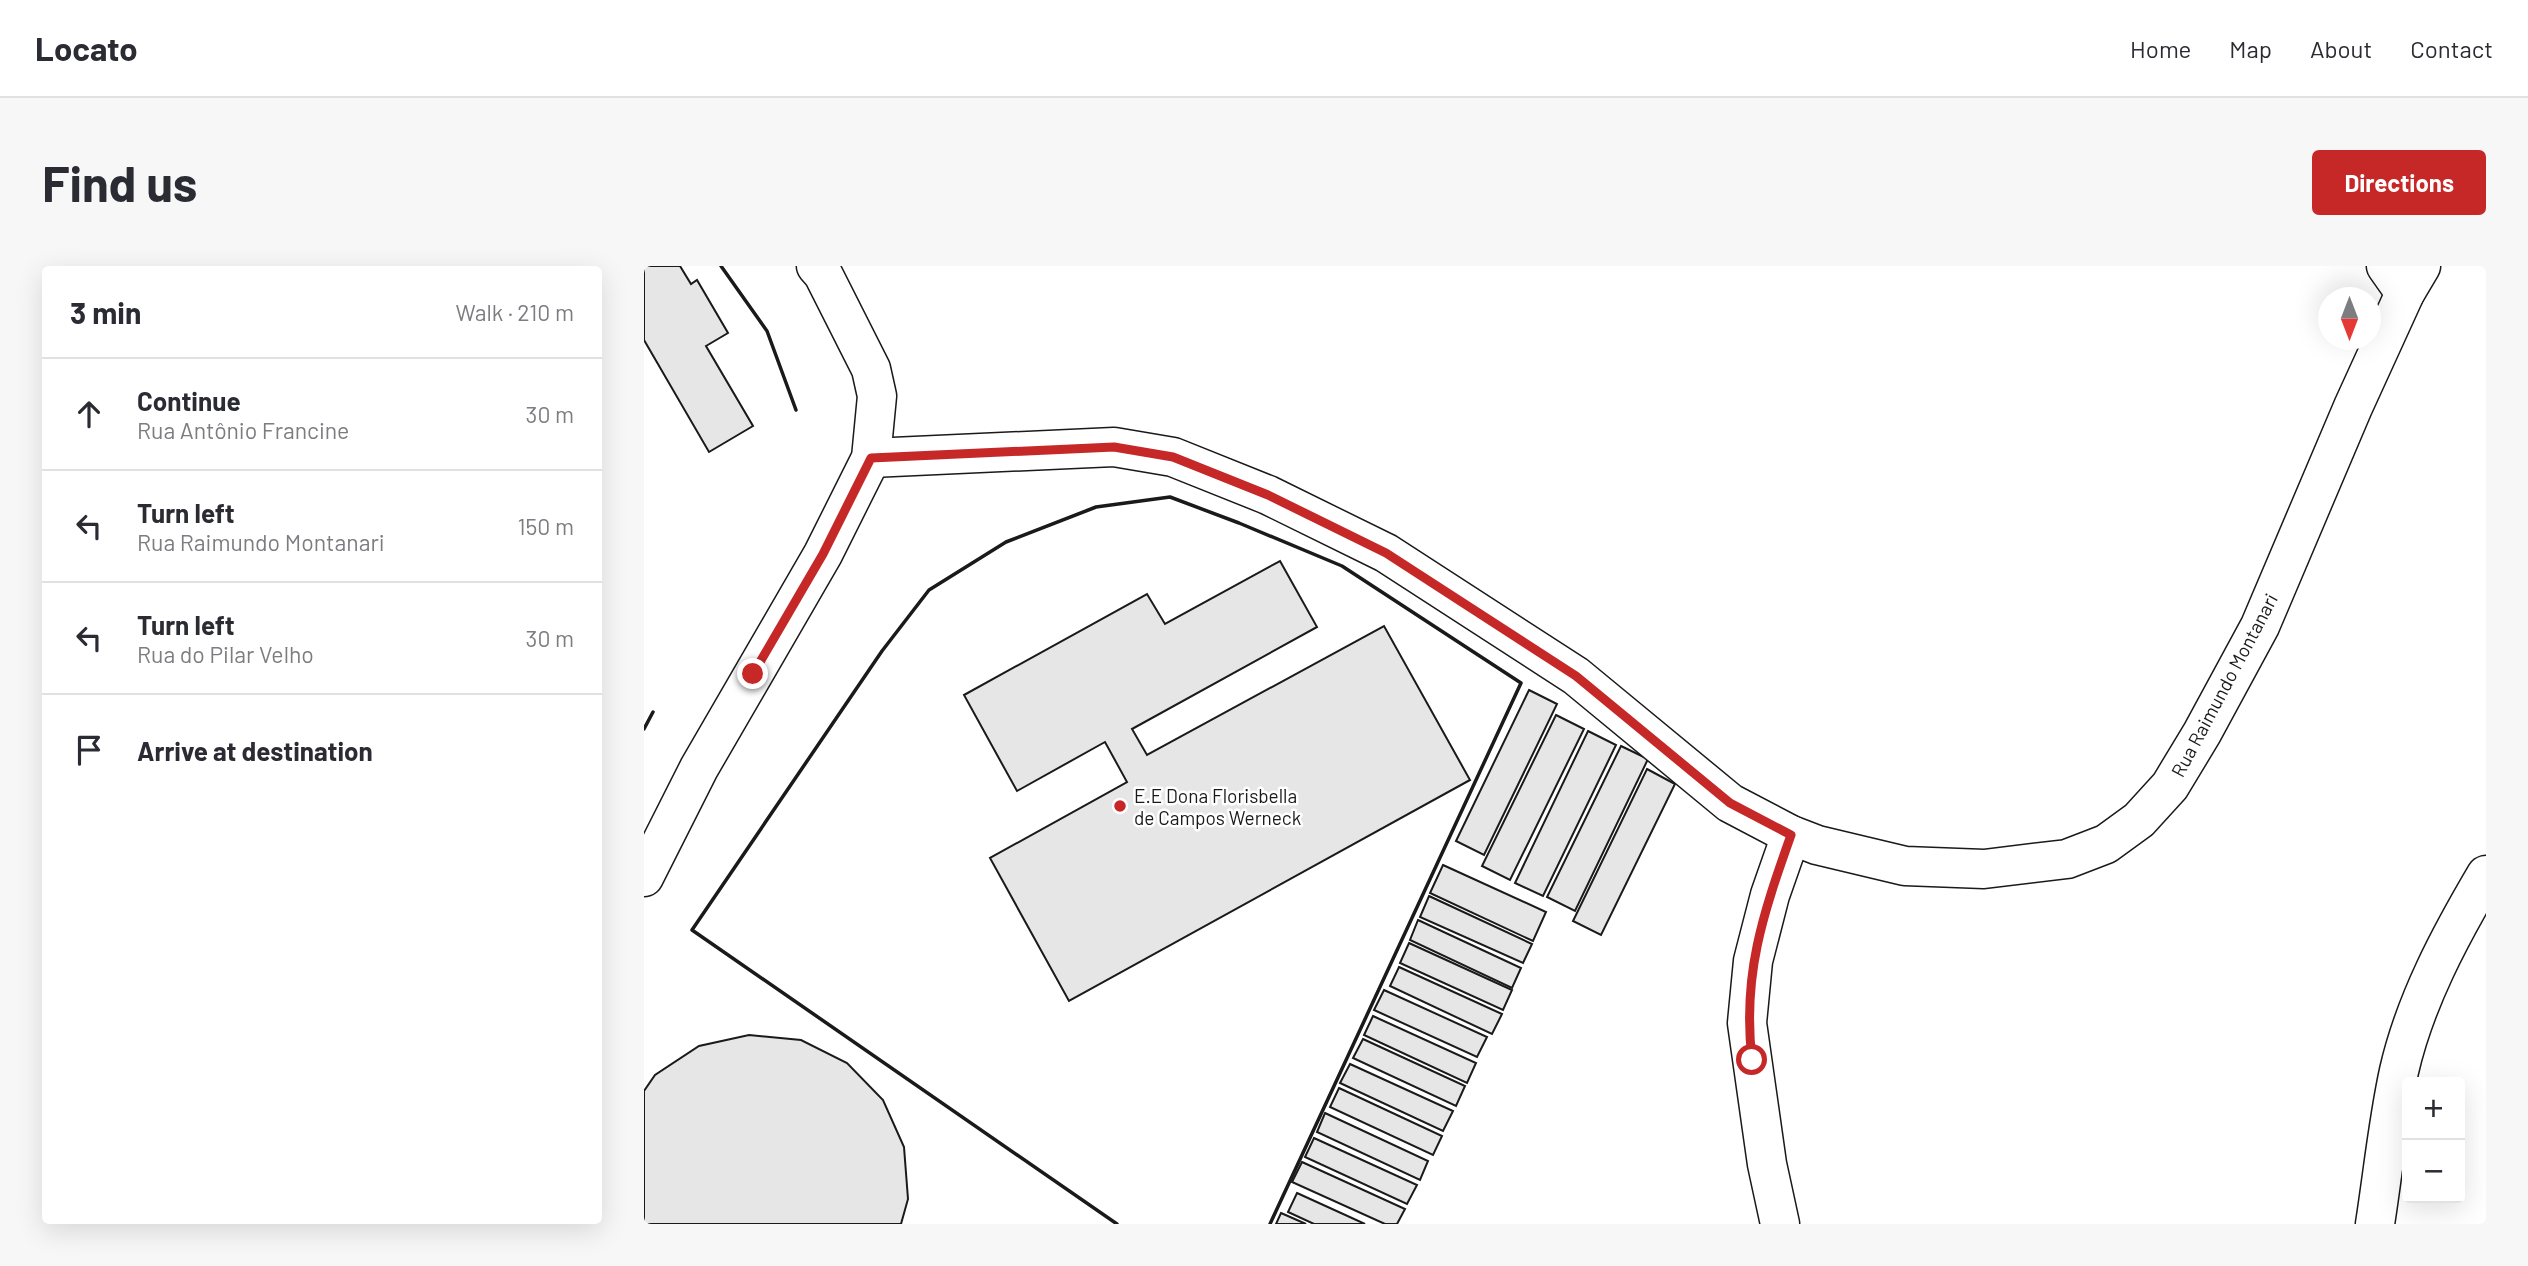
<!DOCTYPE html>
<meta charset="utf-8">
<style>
:root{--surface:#fff;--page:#f7f7f7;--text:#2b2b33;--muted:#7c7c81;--line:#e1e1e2;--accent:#c62828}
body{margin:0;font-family:Barlow,sans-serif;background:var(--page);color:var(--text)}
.controls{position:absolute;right:21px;bottom:21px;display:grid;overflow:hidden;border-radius:7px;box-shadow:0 7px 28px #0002}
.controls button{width:63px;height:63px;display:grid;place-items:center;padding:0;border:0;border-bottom:2px solid var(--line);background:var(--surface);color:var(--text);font:35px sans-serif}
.compass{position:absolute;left:1674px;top:21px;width:63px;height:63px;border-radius:50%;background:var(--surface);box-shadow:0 7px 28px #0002;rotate:180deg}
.stop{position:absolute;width:21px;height:21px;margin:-16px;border:5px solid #c62828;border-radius:50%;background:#fff}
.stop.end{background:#c62828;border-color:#fff;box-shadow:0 2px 7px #0008}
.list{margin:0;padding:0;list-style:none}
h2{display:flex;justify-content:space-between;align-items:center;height:91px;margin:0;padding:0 28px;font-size:30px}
h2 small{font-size:23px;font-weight:400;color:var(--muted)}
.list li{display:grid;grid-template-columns:46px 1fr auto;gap:21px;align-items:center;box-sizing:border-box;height:112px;padding:0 28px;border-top:2px solid var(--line)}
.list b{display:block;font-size:26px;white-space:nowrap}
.list p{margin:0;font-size:23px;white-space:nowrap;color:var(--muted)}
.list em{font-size:23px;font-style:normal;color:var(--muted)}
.icon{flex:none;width:38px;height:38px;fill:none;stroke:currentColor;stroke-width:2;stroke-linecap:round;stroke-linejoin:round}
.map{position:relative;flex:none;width:1842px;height:958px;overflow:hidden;border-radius:7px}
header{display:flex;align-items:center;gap:42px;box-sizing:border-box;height:98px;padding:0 35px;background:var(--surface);border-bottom:2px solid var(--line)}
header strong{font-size:33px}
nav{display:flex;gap:38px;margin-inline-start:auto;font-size:24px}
.intro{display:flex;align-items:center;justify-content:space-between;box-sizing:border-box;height:168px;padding:0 42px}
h1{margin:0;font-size:49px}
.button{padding:18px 32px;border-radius:7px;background:var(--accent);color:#fff;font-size:24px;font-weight:700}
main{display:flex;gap:42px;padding:0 42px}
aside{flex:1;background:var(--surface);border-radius:7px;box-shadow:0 7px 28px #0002}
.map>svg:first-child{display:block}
.building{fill:#e6e6e6;stroke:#1a1a1a;stroke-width:2}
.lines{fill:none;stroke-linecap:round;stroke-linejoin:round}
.minor-casing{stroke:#1a1a1a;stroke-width:41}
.secondary-casing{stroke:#1a1a1a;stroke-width:41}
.primary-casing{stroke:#1a1a1a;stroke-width:41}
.minor{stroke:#fff;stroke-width:38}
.secondary{stroke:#fff;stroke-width:38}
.primary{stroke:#fff;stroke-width:38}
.wall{stroke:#1a1a1a;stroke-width:3.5}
.route{stroke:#c62828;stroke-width:9}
.poi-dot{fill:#c62828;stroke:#fff;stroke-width:2.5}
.labels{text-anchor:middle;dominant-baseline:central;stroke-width:5;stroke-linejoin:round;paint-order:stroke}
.street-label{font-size:19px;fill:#1a1a1a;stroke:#fff}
.poi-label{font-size:19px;fill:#1a1a1a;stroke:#fff;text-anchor:start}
</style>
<header>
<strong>Locato</strong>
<nav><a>Home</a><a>Map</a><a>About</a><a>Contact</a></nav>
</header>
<div class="intro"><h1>Find us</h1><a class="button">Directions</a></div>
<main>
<aside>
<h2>3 min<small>Walk · 210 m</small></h2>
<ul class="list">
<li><svg class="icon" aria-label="ahead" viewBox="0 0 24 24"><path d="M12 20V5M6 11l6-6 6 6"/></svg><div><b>Continue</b><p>Rua Antônio Francine</p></div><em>30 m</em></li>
<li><svg class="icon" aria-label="left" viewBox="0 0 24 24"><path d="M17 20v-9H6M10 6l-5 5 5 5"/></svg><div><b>Turn left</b><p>Rua Raimundo Montanari</p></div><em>150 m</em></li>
<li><svg class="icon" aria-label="left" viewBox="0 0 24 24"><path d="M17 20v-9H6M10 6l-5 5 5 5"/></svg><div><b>Turn left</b><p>Rua do Pilar Velho</p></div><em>30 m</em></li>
<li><svg class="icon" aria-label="arrive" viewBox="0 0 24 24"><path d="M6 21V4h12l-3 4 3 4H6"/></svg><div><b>Arrive at destination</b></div></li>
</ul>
</aside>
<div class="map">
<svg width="1842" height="958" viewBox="0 0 1842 958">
<rect width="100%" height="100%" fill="#fff"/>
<g class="building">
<path d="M0 0H36L47 18 53 14 84 67 62 80 109 160 65 186 0 74Z"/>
<path d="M636 295 673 361 488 463 503 489 740 360 826 514 425 735 346 592 483 516 461 476 373 525 320 429 503 328 521 358Z"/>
<path d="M885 424 913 438 840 589 812 575Z"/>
<path d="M912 449 940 463 866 614 838 600Z"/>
<path d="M944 465 972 479 899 630 871 617Z"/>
<path d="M977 480 1004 493 931 645 903 631Z"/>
<path d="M1003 503 1031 518 957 669 929 655Z"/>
<path d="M799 599 902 646 889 675 786 627Z"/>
<path d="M785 630 888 678 879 697 776 651Z"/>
<path d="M774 654 877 702 868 722 766 674Z"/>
<path d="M765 677 868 724 859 744 756 697Z"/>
<path d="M755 701 858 748 848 768 746 720Z"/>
<path d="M740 724 843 771 833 791 730 744Z"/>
<path d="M729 750 832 797 823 817 720 769Z"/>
<path d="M105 769 157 774 203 797 239 834 260 881 264 933 257 958H0V825L11 809 55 780Z"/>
<path d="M719 773 821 820 812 840 709 792Z"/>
<path d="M706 798 809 845 799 865 696 817Z"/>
<path d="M695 822 798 870 789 889 686 841Z"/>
<path d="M681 847 784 895 776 914 673 866Z"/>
<path d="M670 872 773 919 763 938 661 891Z"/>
<path d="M658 896 761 943 753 958H741L648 916Z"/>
<path d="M653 927 721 958H670L644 946Z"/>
<path d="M637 947 662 958H632Z"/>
</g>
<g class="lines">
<defs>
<g id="minor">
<path d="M1742 0 1761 27"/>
<path d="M1136 958 1123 898 1103 757 1109 695 1126 629 1147 569"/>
<path d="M1731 958C1739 907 1744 855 1755 805 1771 735 1806 670 1842 609"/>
</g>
<path id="secondary" d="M227 192 470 181 529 191 624 229 742 287 932 410 1086 537 1147 569 1173 579 1261 600 1340 603 1423 593 1462 578 1495 554 1526 520 1558 467 1616 360 1709 141 1761 27 1777 0"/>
<path id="primary" d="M0 611 55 502 179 288 227 192 233 130 227 103 179 8 172 0"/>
</defs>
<use href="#minor" class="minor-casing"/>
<use href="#secondary" class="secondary-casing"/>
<use href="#primary" class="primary-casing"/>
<use href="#minor" class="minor"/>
<use href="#secondary" class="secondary"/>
<use href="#primary" class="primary"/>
<g class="wall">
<path d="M77 0 123 65 152 144"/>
<path d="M0 463 9 446"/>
<path d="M473 958 48 664 238 385 285 324 362 276 452 241 526 231 595 257 698 300 877 417 626 958"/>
</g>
</g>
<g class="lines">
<path class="route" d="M109 408 179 288 227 192 470 181 529 191 624 229 742 287 932 410 1086 537 1147 569C1119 648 1098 709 1108 794"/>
</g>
<circle class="poi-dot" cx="476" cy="540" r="7"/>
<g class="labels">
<g class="street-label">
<text transform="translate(1580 419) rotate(-62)">Rua Raimundo Montanari</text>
</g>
<g class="poi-label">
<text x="490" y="529">E.E Dona Florisbella<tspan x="490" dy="22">de Campos Werneck</tspan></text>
</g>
</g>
</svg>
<div class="controls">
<button>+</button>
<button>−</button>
</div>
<svg class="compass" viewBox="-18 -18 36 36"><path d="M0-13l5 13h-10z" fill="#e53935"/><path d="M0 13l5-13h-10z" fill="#7c7c81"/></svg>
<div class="stop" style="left:1108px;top:794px"></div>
<div class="stop end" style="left:109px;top:408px"></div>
</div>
</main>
